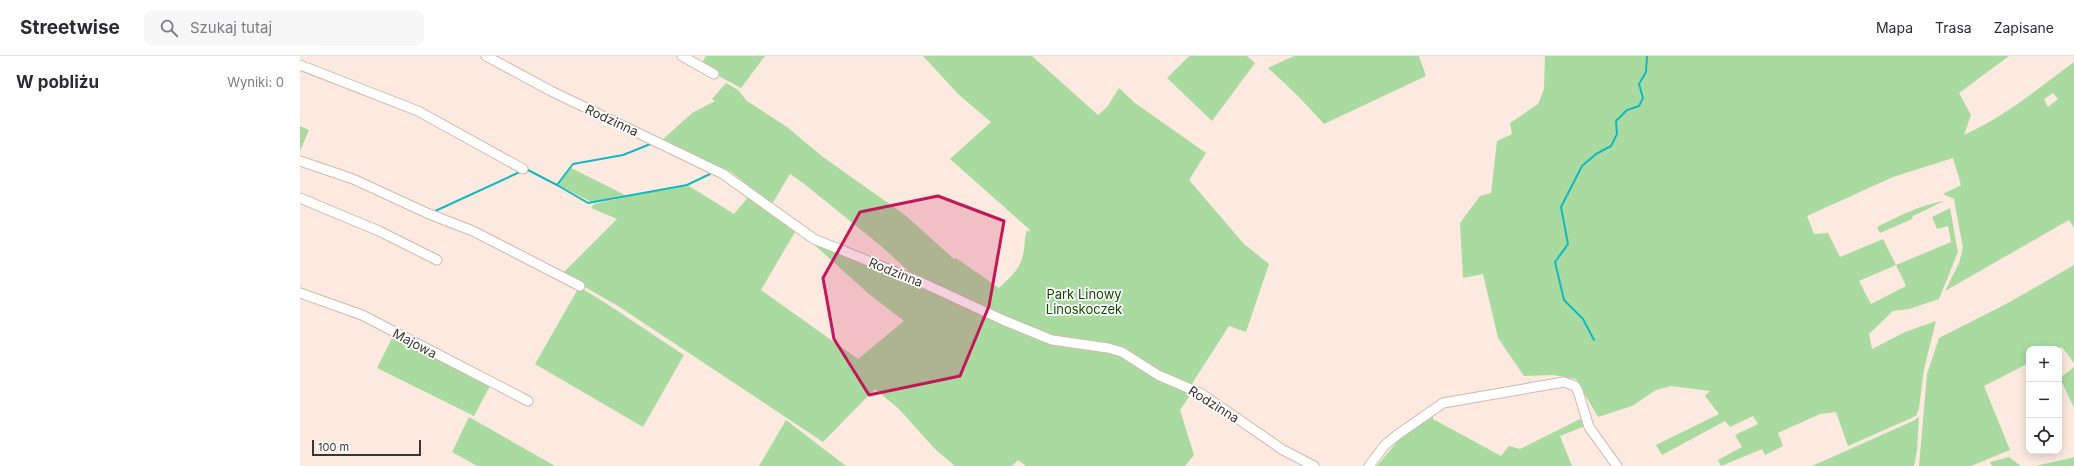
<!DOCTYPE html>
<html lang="pl">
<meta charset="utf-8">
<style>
:root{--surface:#fff;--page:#f7f7f7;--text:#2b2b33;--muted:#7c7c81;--line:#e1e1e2}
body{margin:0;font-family:Inter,sans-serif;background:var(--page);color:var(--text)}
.controls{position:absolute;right:12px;bottom:12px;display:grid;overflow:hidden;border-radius:8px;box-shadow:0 2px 10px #0003}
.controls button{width:36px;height:36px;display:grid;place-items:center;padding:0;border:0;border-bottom:1px solid var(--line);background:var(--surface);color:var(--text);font:20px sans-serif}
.scale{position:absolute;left:12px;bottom:10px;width:109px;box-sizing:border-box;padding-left:4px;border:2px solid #3e3530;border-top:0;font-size:11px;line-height:14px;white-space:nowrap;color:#3e3530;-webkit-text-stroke:3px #fff;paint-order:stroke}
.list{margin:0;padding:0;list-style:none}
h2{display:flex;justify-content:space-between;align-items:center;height:52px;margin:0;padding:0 16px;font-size:17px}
h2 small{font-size:13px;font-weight:400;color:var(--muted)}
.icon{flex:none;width:22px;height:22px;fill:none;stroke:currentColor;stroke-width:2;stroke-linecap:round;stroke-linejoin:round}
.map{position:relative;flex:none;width:1774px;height:410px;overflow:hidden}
header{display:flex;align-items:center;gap:24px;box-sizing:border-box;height:56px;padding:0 20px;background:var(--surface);border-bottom:1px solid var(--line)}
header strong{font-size:19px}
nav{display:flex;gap:22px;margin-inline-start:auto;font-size:14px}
.search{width:280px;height:36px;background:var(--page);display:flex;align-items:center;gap:10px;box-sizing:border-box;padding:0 14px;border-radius:8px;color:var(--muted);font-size:15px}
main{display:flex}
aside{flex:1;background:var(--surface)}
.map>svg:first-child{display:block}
.green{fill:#a9dba0;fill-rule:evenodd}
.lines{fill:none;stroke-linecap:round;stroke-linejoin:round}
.stream{stroke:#15b8bf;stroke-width:2}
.minor-casing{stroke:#cfbaae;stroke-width:11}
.minor{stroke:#fff;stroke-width:9}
.marked{fill:#c2185b;fill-opacity:0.2;stroke:#c2185b;stroke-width:3;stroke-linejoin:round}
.labels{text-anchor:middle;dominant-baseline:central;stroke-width:3.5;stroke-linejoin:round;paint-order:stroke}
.street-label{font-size:13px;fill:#3e3530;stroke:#fff}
.park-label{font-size:13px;fill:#0d4b00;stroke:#fff}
</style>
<header>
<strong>Streetwise</strong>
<div class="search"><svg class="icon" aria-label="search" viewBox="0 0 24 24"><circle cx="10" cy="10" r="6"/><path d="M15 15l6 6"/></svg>Szukaj tutaj</div>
<nav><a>Mapa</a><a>Trasa</a><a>Zapisane</a></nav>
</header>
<main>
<aside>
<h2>W pobliżu<small>Wyniki: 0</small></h2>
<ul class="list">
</ul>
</aside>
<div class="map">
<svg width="1774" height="410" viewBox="0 0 1774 410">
<rect width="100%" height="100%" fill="#fceae0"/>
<g class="green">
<path d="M406 0H465L441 32 400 10Z"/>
<path d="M623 0H732L798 59 807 51 819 32 835 47 906 97 889 124 944 188 969 208 946 276 929 270 893 326 891 338 880 354 894 399 885 410H726L718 404 712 410H655L635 393 599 353 575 333 523 386 318 250 262 218 317 163 291 152 294 148 357 134 389 130 434 158 449 140 495 176 461 234 558 303 604 265 569 238 510 185 590 219 599 221 614 220 581 190 503 127 490 118 472 148 431 116 360 86 392 57 415 45 412 43 426 27 438 34 447 45 487 71 523 101 605 159 654 203 656 202 699 232C709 222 720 214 723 199 725 191 724 183 727 174L729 176 730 174 650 103 691 66 659 39Z"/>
<path d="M889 0H947L955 7 912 65 867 22Z"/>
<path d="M994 0H1119L1126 20 1024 68 999 41 968 12Z"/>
<path d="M1245 0H1709L1659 37 1671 59 1664 79C1707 59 1737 33 1774 6V172L1769 164 1645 235 1659 207 1663 192 1654 143 1643 138 1661 129 1653 102 1593 121 1507 160 1514 178 1528 177 1540 201 1583 183 1596 209 1651 186 1648 170 1637 173 1632 161 1650 152 1658 196 1639 243 1609 253 1593 255 1569 278 1572 293 1605 276 1636 265 1624 313 1619 352 1616 360 1548 390 1536 356 1520 358 1478 377 1483 390 1465 399 1462 393 1421 410 1418 404 1442 391 1435 379 1458 368 1453 360 1430 371 1425 365 1362 399 1356 389 1419 358 1405 340 1410 335 1371 330 1356 334 1332 350 1298 361 1276 323 1253 319 1224 320 1198 282 1183 218 1163 222 1160 167 1180 140 1191 137 1197 85 1212 78 1210 67 1238 48 1244 33ZM1753 37 1758 43 1748 51 1744 43ZM1596 209 1606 230 1571 248 1559 225Z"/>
<path d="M0 70 9 74 0 95Z"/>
<path d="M271 112 325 139 291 146 258 129Z"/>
<path d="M1644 145 1613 160 1612 163 1580 177 1577 171C1599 160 1620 149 1644 145Z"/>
<path d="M1774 209V307L1762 291 1757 293H1729V307L1684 330 1710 394 1671 410H1619L1627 318 1639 282 1708 247Z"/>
<path d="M279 231C316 252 349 277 384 299L343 371 235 308Z"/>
<path d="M94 278 191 328 174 360 77 312Z"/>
<path d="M1774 311V352L1760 322Z"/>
<path d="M1133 358V363L1201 400 1209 390 1220 393 1280 363 1285 370 1260 380 1272 410H1077L1106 375Z"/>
<path d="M169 361 255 410H177L152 396Z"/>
<path d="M1619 361 1617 394 1614 410H1512L1613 365Z"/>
<path d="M486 364 546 410H459Z"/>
<path d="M1709 401 1721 410H1692L1690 406Z"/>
<path d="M1774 401V410H1735L1771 402Z"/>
</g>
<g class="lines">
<g class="stream">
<path d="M226 113 257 129 273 108 323 99 353 87"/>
<path d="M257 129 288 147 387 129 410 118"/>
<path d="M133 156 222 115"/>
<path d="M1294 284 1283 263 1264 244 1255 206 1268 188 1261 151 1282 110 1296 98 1311 90 1317 78 1316 65 1327 54 1339 50 1343 42 1339 28 1346 16 1347 0"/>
</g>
<defs>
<g id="minor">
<path d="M186 0 251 35 423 118 514 183 623 227 703 264 752 284 808 292 822 296 858 319 902 338 983 394 1014 410"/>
<path d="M382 0 414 18"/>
<path d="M0 9 118 55 223 113"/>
<path d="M0 105 53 123 129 158 173 175 280 230"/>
<path d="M0 142 79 175 137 204"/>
<path d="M0 237 62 259 228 345"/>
<path d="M1069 410 1085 389 1097 379 1143 347 1264 326 1275 330 1278 335 1289 371 1317 410"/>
</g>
</defs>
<use href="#minor" class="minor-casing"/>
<use href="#minor" class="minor"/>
</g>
<path class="marked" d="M638 140 704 165 689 250 660 320 569 339 534 283 523 222 560 156Z"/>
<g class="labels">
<g class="street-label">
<text transform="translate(312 64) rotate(25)">Rodzinna</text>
<text transform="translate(596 216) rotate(22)">Rodzinna</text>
<text transform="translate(115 287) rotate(28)">Majowa</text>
<text transform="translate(914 348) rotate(32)">Rodzinna</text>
</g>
<g class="park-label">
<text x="784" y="238">Park Linowy<tspan x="784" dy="15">Linoskoczek</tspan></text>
</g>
</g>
</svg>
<div class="controls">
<button>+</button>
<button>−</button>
<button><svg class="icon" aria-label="locate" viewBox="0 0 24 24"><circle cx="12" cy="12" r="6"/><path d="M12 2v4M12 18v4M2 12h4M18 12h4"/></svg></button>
</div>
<div class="scale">100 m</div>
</div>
</main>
